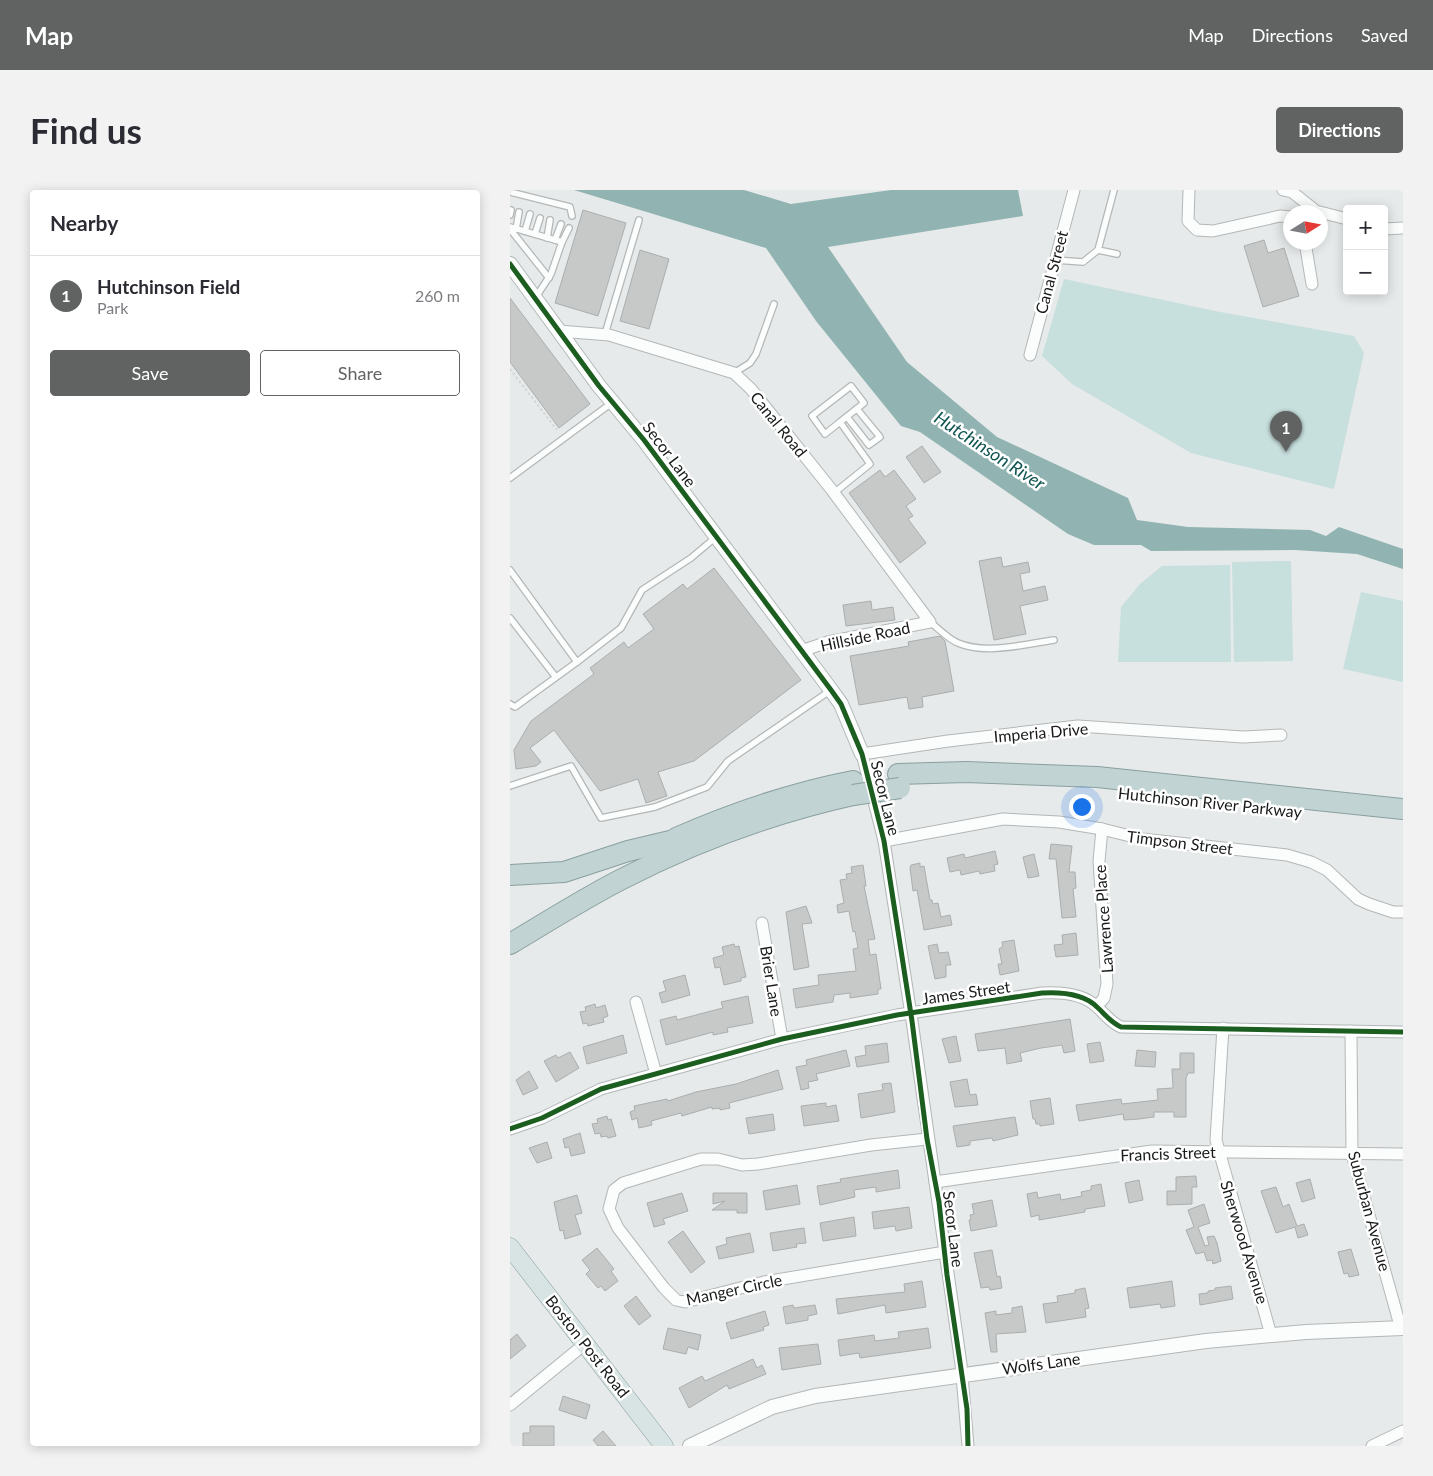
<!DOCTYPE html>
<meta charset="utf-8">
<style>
:root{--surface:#fff;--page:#f2f2f3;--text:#2b2b33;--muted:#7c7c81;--line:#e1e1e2;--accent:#616363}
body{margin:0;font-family:Lato,sans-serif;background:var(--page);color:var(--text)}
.controls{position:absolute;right:15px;top:15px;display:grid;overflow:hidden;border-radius:5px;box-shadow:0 2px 12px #0003}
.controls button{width:45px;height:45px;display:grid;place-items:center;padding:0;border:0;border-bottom:1px solid var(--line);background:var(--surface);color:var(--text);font:25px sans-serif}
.compass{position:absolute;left:773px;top:15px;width:45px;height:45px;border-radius:50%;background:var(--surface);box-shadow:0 2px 12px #0003;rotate:79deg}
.you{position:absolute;left:571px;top:616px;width:18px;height:18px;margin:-12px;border:4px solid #fff;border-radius:50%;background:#1a73e8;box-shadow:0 0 0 8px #1a73e833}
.badge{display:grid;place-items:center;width:32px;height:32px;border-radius:50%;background:var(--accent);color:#fff;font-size:16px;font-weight:700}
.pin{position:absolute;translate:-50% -41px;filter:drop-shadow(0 1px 2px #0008)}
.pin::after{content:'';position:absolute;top:26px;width:18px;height:15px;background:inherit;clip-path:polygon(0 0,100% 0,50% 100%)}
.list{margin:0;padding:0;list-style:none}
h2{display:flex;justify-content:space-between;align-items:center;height:65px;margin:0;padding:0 20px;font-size:21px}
h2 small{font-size:16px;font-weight:400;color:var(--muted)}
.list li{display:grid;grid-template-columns:32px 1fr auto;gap:15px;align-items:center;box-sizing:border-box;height:80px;padding:0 20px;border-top:1px solid var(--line)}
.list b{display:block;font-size:19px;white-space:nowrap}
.list p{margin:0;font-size:16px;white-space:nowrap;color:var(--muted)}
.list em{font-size:16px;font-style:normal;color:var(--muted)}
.actions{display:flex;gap:10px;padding:15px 20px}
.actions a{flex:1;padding:11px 0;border:1px solid var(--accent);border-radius:5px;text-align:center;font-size:18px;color:var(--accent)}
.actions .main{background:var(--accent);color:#fff}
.map{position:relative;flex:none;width:893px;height:1256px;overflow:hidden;border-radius:5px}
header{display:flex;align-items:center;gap:30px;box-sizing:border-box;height:70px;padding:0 25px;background:var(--accent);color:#fff}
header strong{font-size:24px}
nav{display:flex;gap:28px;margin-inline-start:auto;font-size:18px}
.intro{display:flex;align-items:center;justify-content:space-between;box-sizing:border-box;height:120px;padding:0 30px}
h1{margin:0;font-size:35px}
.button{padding:12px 22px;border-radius:5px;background:var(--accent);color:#fff;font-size:18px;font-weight:700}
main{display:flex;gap:30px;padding:0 30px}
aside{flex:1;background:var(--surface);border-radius:5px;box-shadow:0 2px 12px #0003}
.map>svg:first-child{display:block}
.green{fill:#c7dfdd}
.water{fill:#91b3b1}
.building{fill:#c6c9c8;stroke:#abaeae}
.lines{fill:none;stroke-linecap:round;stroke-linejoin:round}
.service-casing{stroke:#b4b7b7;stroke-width:8}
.minor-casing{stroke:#b4b7b7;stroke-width:13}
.tertiary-casing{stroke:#b4b7b7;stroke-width:16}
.primary-casing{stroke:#8a9f9f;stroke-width:19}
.motorway-casing{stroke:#8a9f9f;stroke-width:22}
.path{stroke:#d4d5d5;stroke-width:2;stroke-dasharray:2.5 2.5;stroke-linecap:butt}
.service{stroke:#fbfcfc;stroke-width:5.5}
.minor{stroke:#fbfcfc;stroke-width:11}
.tertiary{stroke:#fbfcfc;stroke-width:14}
.primary{stroke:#d8e4e3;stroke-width:18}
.motorway{stroke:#c1d3d3;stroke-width:20}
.motorway-bridge-casing{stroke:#8a9f9f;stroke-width:22;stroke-linecap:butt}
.motorway-bridge{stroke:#c1d3d3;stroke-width:20}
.cycleway-casing{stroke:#fff;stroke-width:8}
.cycleway{stroke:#1b5e20;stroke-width:5}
.labels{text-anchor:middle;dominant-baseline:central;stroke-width:5;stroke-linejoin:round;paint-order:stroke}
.street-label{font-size:16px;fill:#191b1b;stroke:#fff}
.water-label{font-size:18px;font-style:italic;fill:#115553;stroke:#fff}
</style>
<header>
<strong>Map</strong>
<nav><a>Map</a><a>Directions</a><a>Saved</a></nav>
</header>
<div class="intro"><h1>Find us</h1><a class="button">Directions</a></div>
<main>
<aside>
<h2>Nearby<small></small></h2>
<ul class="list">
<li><span class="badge">1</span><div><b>Hutchinson Field</b><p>Park</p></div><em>260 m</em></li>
</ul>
<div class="actions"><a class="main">Save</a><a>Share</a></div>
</aside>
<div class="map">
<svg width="893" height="1256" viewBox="0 0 893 1256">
<rect width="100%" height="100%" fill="#e6eaea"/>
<g class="green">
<path d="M554 89 710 122 844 146 854 163 824 299 681 263 562 194 532 166Z"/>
<path d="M781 371 783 471 724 472 722 372Z"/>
<path d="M720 375 721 472H608L611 417 630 394 652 376Z"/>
<path d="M851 402 893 411V492L833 479Z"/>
</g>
<path class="water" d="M64 0H234L281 14 381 0H508L513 26 318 57 397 172 487 247 618 308 627 330 678 337 800 340 816 346 829 337 893 359V379L847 364 785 360 641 361 631 355H584L558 344 410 242 391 236 306 131 256 58Z"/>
<g class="building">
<path d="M73 20 116 33 88 126 45 113Z"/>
<path d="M754 50 758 63 774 58 789 106 753 117 734 56Z"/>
<path d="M130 60 159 69 139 139 110 131Z"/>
<path d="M0 108 80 214 49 238 0 172Z"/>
<path d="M412 256 431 282 414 293 396 267Z"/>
<path d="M370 280 375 287 384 280 406 309 396 316 403 326 398 329 416 353 390 373 339 303Z"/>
<path d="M491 367 493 377 518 372 520 382 510 384 513 401 535 396 538 410 510 416 516 444 484 450 469 371Z"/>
<path d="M204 378 291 490 184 571 148 582 157 606 136 613 128 589 90 601 44 540 20 558 31 572 26 576 6 579 4 560 21 531 84 484 80 478 114 452 118 458 144 439 133 424 173 394 177 399Z"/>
<path d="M361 411 362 420 383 417 385 430 336 436 333 415Z"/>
<path d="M430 446 435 451 444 501 412 507 413 517 399 519 397 507 349 515 340 466 399 456 398 452Z"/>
<path d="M541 654 562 656 559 682H565L566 698 563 699 566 727 552 728 546 669H539Z"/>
<path d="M485 661 488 674 484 675 485 681 470 684 469 681 451 685 450 680 440 682 437 668 454 664 455 668Z"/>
<path d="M524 664 529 686 518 688 513 667Z"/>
<path d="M410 673V677L414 676 420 710H422L423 714 428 713 431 727 440 725 442 735 414 740 407 700 403 701 400 678 401 675Z"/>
<path d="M353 675 356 696H354L365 749 358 750 360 765 366 764 371 799H368V804L340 808V803L324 805 323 812 286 818 283 799 309 795 308 785 346 781 343 759 348 758 345 741 343 742 339 721 328 723 327 715 334 713 330 690 337 689 336 684 342 683 341 677Z"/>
<path d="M296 716 302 733 292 734 299 777 284 780 276 722Z"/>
<path d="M566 743 568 765 546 767 544 755 553 754 552 745Z"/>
<path d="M504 750 509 781 490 785 488 774H492L489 759 493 756 492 752Z"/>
<path d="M224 754 225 757 229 756 236 787 231 788V791L214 795 210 777 205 778 203 768 214 765 212 757Z"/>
<path d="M427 754 429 763 438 762 441 775H436V787L425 789 418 756Z"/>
<path d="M175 785 180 805 152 813 149 803 156 801 153 791Z"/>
<path d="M238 806 243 833 217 838 218 842 203 845V842L156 855 150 830 166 826 167 830 201 821 213 818 211 812Z"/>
<path d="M85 814 86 818 95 815 98 826 93 828 94 832 78 836 77 833 73 834 70 822 76 821 75 817Z"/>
<path d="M560 829 565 861 554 863 552 855 531 858 510 863 512 871 497 874 495 858 468 861 465 844Z"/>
<path d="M113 845 117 863 77 874 73 857Z"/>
<path d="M446 846 451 871 439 873 432 849Z"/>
<path d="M590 852 594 871 580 873 577 854Z"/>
<path d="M377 853 379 872 347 877 345 867 356 865 355 856Z"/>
<path d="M336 860 340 876 306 884 308 890 298 892 299 898 291 900 286 877 297 875 296 870Z"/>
<path d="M627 860 646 862 645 877 625 876Z"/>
<path d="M60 862 69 878 46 892 34 871 46 865 48 868Z"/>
<path d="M670 863H684V883H678L676 888V927H664V922H644V927L629 929 614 930 613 924 569 931 566 915 611 909 612 914 648 910 647 899 663 898 662 879H670Z"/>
<path d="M268 880 273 899 219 913 220 918 210 920V918L202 919V917L172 926 171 923 141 931 142 935 129 938 127 928 122 930 120 922 125 920 124 916 157 909 158 911 186 902 226 894Z"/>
<path d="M19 881 28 898 13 905 6 890Z"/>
<path d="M457 889 460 905 466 904 468 915 445 917 440 892Z"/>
<path d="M381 893 385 922 351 928 348 904 373 900 372 894Z"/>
<path d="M540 908 544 934 530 936V934H526L525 929H523L520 911Z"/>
<path d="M316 913V917L326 915 329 931 294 936 291 916Z"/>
<path d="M263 924 265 940 239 944 236 928Z"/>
<path d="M97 926 98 930 101 929 106 946 98 948 97 946 91 947 90 943 85 944 82 934 88 933 87 929Z"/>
<path d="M505 927 508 945 483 951 482 948 460 951V955L447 957 443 936Z"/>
<path d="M70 943 75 963 61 966 59 957 55 958 53 949Z"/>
<path d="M37 952 42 968 27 973 19 958Z"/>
<path d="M388 980 390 998 366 1002V997L344 1000 345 1007 310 1015 307 996 331 992 330 989Z"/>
<path d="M686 986 687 997H682V1014L657 1015V1001H666V987Z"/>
<path d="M800 989 805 1008 792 1012 786 993Z"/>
<path d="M629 990 633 1010 619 1013 615 993Z"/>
<path d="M591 994 595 1016 575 1019V1022L529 1030V1025L521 1027 517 1004 527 1002 528 1008 550 1004 551 1010 572 1006 571 1002 581 1000V996Z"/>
<path d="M287 995 290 1014 256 1020 253 1001Z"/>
<path d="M766 997 773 1017 779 1014 787 1036 794 1034 798 1045 788 1048 785 1037 766 1043 751 1001Z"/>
<path d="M172 1003 178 1021 153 1029 155 1034 144 1037 137 1013Z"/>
<path d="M203 1003H237V1023H227V1020H202L215 1011 203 1014Z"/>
<path d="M67 1005 72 1023 65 1025 71 1044 55 1049 53 1040 50 1041 44 1012Z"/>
<path d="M482 1010 487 1036 461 1041 459 1030H461L460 1025 464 1024 462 1014Z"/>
<path d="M694 1014 700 1033 688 1037 695 1056 699 1055 697 1047 704 1046 707 1053 711 1071 703 1074 702 1070 697 1071 694 1062 686 1064 676 1040 684 1037 678 1020Z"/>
<path d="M399 1017 402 1038 386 1041 385 1036 364 1039 362 1022Z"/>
<path d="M344 1027 346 1046 313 1051 310 1033Z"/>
<path d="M294 1038 296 1053 286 1054 287 1057 263 1061 260 1043Z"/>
<path d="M173 1041 195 1072 181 1083 158 1052Z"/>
<path d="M240 1043 244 1062 209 1069 206 1057 217 1054 216 1048Z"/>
<path d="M87 1058 104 1079 101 1081 108 1091 95 1101 91 1096 88 1098 76 1084 80 1080 72 1070Z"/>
<path d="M841 1059 849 1085 839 1087 838 1083 834 1084 828 1062Z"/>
<path d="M482 1060 487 1087 490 1086 492 1098 480 1100 479 1097 471 1098 464 1063Z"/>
<path d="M412 1091 416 1117 376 1123 375 1115 328 1124 326 1109 395 1102 394 1094Z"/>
<path d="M662 1091 665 1116 651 1118 650 1114 620 1118 617 1098Z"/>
<path d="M721 1096 723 1109 690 1115 689 1104 698 1103V1101L705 1100V1098Z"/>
<path d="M575 1098 579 1118 575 1119 576 1127 536 1133 533 1114 548 1112 547 1106 565 1103V1100Z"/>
<path d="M126 1106 141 1126 129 1135 114 1116Z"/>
<path d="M283 1115 284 1118 305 1115 307 1124 298 1126V1130L276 1134 273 1117Z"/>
<path d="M512 1116 516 1142 486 1144 487 1162H481L475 1123 486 1121V1125L502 1123V1118Z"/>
<path d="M255 1121 259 1135 253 1137 254 1140 221 1149 216 1133Z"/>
<path d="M158 1138 191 1145 188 1160 178 1157 176 1164 153 1159Z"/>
<path d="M418 1138 421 1158 350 1168 349 1163 330 1166 328 1150 364 1145 365 1151 389 1148 388 1142Z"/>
<path d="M7 1144 16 1156 0 1169V1150Z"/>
<path d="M308 1154 311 1174 272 1180 269 1158Z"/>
<path d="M243 1169 247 1178 252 1175 256 1184 219 1199 217 1195 179 1218 169 1198 192 1186 195 1191Z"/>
<path d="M53 1206 80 1215 76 1229 49 1220Z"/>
<path d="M20 1236H44V1256H13V1243H20Z"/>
<path d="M93 1241 106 1256H88L83 1250Z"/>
</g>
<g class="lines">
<defs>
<g id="service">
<path d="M604 0 588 60 607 64"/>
<path d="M0 2 60 17 62 26"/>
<path d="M0 25 1 20"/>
<path d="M0 37 52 52 41 84 26 107"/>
<path d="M0 39 39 88"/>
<path d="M6 39 9 22"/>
<path d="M15 41 20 24"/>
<path d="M25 44 30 28"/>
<path d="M37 48 40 30"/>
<path d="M45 50 51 34"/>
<path d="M52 52 59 38"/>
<path d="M545 70 573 72 588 60"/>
<path d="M95 144 129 30"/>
<path d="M224 183 240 173 246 164 264 114"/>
<path d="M337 227 359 255 370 247 347 219"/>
<path d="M0 288 103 212"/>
<path d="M324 303 360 274 330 232 315 244 302 226 341 196 354 213 330 232"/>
<path d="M0 380 67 472 111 438 132 400 181 368 206 347"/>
<path d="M0 428 45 486"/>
<path d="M420 432C428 438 438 449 448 453 476 465 515 454 544 450"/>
<path d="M0 514 5 517 67 472"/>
<path d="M0 596 61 576 91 628 145 617 197 597 218 571 321 500"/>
</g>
<g id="minor">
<path d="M679 0 678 31 687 40 703 41 770 26 781 27"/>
<path d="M773 0 782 2 806 21 837 29"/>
<path d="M874 39 893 38"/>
<path d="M795 52 802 94"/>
<path d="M49 141 99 145 224 183 241 199 321 299 420 432 318 452 291 461"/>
<path d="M520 165 564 0"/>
<path d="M374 651 493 629 549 632 592 639 632 649 777 665 801 672 817 680 848 709 859 714 883 722H893"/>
<path d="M252 733 272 849"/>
<path d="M126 812 146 884"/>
<path d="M587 816 594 808 597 794 589 671 592 639"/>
<path d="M713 838 706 950 761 1145"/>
<path d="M841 841 842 964 891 1139"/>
<path d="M0 939 32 928 91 899 272 849 387 825 532 803C550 802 574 804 587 817 596 825 600 832 611 837L893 842"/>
<path d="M417 949 361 955 248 974 232 975 208 969H191L113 993 104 1000 99 1019 108 1038 154 1098 166 1110 175 1112 254 1092 435 1062"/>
<path d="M425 992 642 961 893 964"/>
<path d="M0 1215 76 1153"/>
<path d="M458 1256 451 1174 402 831 374 651 352 564 438 551 568 536 733 547 771 545"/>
<path d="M862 1256 893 1241"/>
</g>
<g id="tertiary">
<path d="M0 74 89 196 134 250 321 500 331 514 352 564"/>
<path d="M180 1256 262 1217 305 1206 696 1151 796 1142 893 1138"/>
</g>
<path id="primary" d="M0 1057 154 1256"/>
<g id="motorway">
<path d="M388 584 456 582 587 587 893 619"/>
<path d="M166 648C223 623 281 603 343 591"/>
<path d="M0 685 54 682 118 661 160 651"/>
<path d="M0 754C37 732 73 709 112 689 186 651 262 623 343 605"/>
</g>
</defs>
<use href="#service" class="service-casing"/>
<use href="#minor" class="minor-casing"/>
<use href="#tertiary" class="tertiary-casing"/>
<use href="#primary" class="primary-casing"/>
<use href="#motorway" class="motorway-casing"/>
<path class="path" d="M0 179 47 240"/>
<use href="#service" class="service"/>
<use href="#minor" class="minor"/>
<use href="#tertiary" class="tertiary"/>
<use href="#primary" class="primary"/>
<use href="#motorway" class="motorway"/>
<defs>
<path id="motorway-bridge" d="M343 605 390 598"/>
</defs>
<use href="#motorway-bridge" class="motorway-bridge-casing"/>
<use href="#motorway-bridge" class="motorway-bridge"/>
<defs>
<g id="cycleway">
<path d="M0 74 89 196 134 250 321 500 331 514 352 564 374 651 402 831 417 949 429 1012 437 1085 457 1219 458 1256"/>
<path d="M0 939 32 928 91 899 272 849 387 825 532 803C550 802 574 804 587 817 596 825 600 832 611 837L893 842"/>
</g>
</defs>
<use href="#cycleway" class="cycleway-casing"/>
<use href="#cycleway" class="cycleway"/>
</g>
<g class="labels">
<g class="street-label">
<text transform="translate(541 82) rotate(-75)">Canal Street</text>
<text transform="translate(269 234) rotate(51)">Canal Road</text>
<text transform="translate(160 264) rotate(53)">Secor Lane</text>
<text transform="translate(355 446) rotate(-12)">Hillside Road</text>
<text transform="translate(531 542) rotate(-5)">Imperia Drive</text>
<text transform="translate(376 608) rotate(76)">Secor Lane</text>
<text transform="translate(700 612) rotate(6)">Hutchinson River Parkway</text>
<text transform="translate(670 652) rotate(7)">Timpson Street</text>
<text transform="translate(593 729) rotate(-94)">Lawrence Place</text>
<text transform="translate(262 791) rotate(81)">Brier Lane</text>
<text transform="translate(456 802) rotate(-8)">James Street</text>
<text transform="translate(658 963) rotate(-2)">Francis Street</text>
<text transform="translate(860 1021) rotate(75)">Suburban Avenue</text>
<text transform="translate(444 1039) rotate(83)">Secor Lane</text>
<text transform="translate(735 1052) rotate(73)">Sherwood Avenue</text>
<text transform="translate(224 1099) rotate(-12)">Manger Circle</text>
<text transform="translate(78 1156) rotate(52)">Boston Post Road</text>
<text transform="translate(531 1173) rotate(-8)">Wolfs Lane</text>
</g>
<g class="water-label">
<text transform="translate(480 260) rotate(33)">Hutchinson River</text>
</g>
</g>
</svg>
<div class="controls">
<button>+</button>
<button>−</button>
</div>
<svg class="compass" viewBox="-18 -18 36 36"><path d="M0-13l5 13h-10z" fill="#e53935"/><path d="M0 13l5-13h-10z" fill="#7c7c81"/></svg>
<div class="you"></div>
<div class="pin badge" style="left:776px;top:262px">1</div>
</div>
</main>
